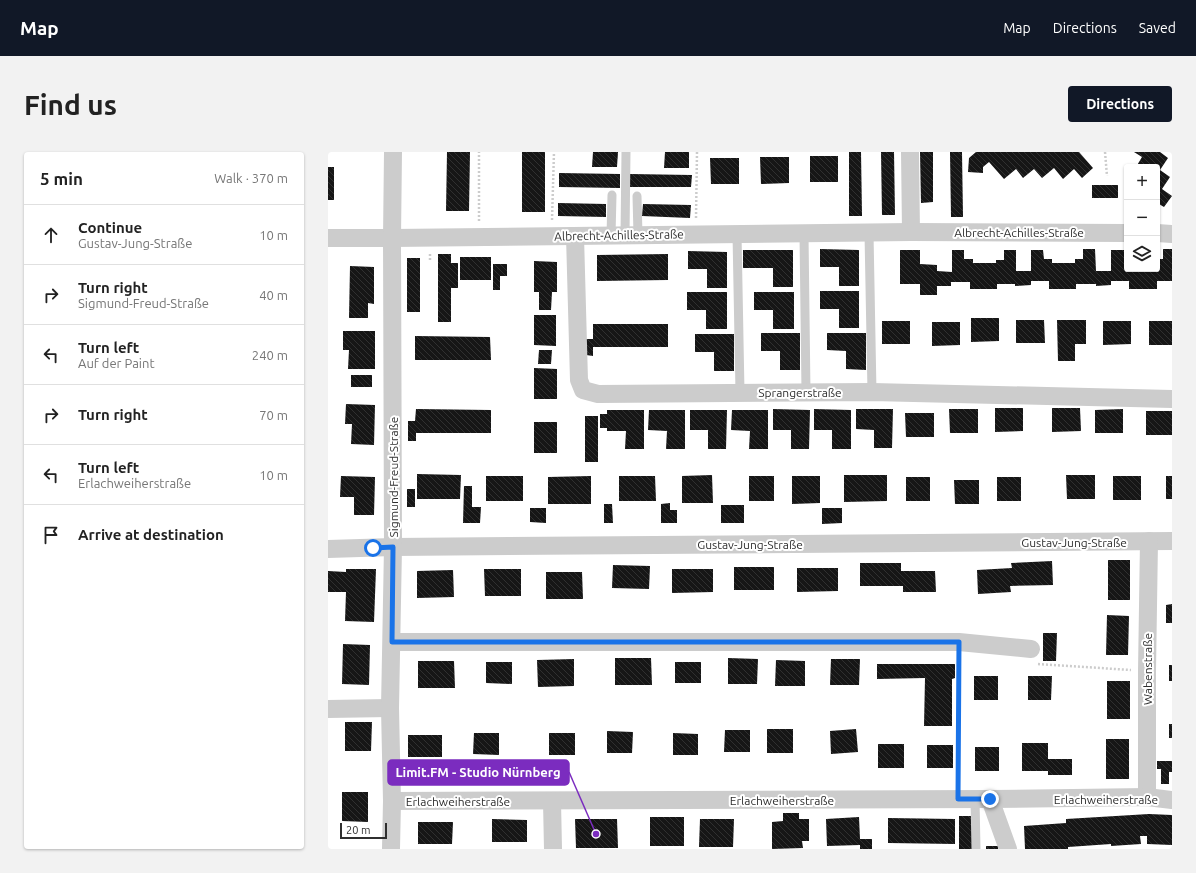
<!DOCTYPE html>
<meta charset="utf-8">
<style>
:root{--surface:#fff;--page:#f2f2f2;--text:#222;--muted:#767676;--line:#e0e0e0;--accent:#111827}
body{margin:0;font-family:Ubuntu,sans-serif;background:var(--page);color:var(--text)}
.controls{position:absolute;right:12px;top:12px;display:grid;overflow:hidden;border-radius:4px;box-shadow:0 1px 3px #0004}
.controls button{width:36px;height:36px;display:grid;place-items:center;padding:0;border:0;border-bottom:1px solid var(--line);background:var(--surface);color:var(--text);font:20px sans-serif}
.scale{position:absolute;left:12px;bottom:10px;width:47px;box-sizing:border-box;padding-left:4px;border:2px solid #2f2f2f;border-top:0;font-size:11px;line-height:14px;white-space:nowrap;color:#2f2f2f;-webkit-text-stroke:3px #fff;paint-order:stroke}
.stop{position:absolute;width:12px;height:12px;margin:-9px;border:3px solid #1a73e8;border-radius:50%;background:#fff}
.stop.end{background:#1a73e8;border-color:#fff;box-shadow:0 1px 4px #0008}
.list{margin:0;padding:0;list-style:none}
h2{display:flex;justify-content:space-between;align-items:center;height:52px;margin:0;padding:0 16px;font-size:17px}
h2 small{font-size:13px;font-weight:400;color:var(--muted)}
.list li{display:grid;grid-template-columns:26px 1fr auto;gap:12px;align-items:center;box-sizing:border-box;height:60px;padding:0 16px;border-top:1px solid var(--line)}
.list b{display:block;font-size:15px;white-space:nowrap}
.list p{margin:0;font-size:13px;white-space:nowrap;color:var(--muted)}
.list em{font-size:13px;font-style:normal;color:var(--muted)}
.icon{flex:none;width:22px;height:22px;fill:none;stroke:currentColor;stroke-width:2;stroke-linecap:round;stroke-linejoin:round}
.map{position:relative;flex:none;width:844px;height:697px;overflow:hidden;border-radius:4px}
header{display:flex;align-items:center;gap:24px;box-sizing:border-box;height:56px;padding:0 20px;background:var(--accent);color:#fff}
header strong{font-size:19px}
nav{display:flex;gap:22px;margin-inline-start:auto;font-size:14px}
.intro{display:flex;align-items:center;justify-content:space-between;box-sizing:border-box;height:96px;padding:0 24px}
h1{margin:0;font-size:28px}
.button{padding:10px 18px;border-radius:4px;background:var(--accent);color:#fff;font-size:14px;font-weight:700}
main{display:flex;gap:24px;padding:0 24px}
aside{flex:1;background:var(--surface);border-radius:4px;box-shadow:0 1px 3px #0004}
.map>svg:first-child{display:block}
.building{fill:url(#building-back-hatch)}
.lines{fill:none;stroke-linecap:round;stroke-linejoin:round}
.path{stroke:#ccc;stroke-width:2.5;stroke-dasharray:2 2;stroke-linecap:butt}
.lane{stroke:#ccc;stroke-width:9}
.street{stroke:#ccc;stroke-width:18}
.route{stroke:#1a73e8;stroke-width:5}
.labels{text-anchor:middle;dominant-baseline:central;stroke-width:4;stroke-linejoin:round;paint-order:stroke}
.street-label{font-size:12px;fill:#2f2f2f;stroke:#fff}
.leader{fill:none;stroke:#7b2cbf;stroke-width:1.5}
.callout-dot{fill:#7b2cbf;stroke:#fff;stroke-width:1.5}
.callout{fill:#7b2cbf;stroke:#7b2cbf;stroke-width:1.5}
.callout-label{font-size:13px;text-anchor:middle;font-weight:bold;fill:#fff}
</style>
<header>
<strong>Map</strong>
<nav><a>Map</a><a>Directions</a><a>Saved</a></nav>
</header>
<div class="intro"><h1>Find us</h1><a class="button">Directions</a></div>
<main>
<aside>
<h2>5 min<small>Walk · 370 m</small></h2>
<ul class="list">
<li><svg class="icon" aria-label="ahead" viewBox="0 0 24 24"><path d="M12 20V5M6 11l6-6 6 6"/></svg><div><b>Continue</b><p>Gustav-Jung-Straße</p></div><em>10 m</em></li>
<li><svg class="icon" aria-label="right" viewBox="0 0 24 24"><path d="M7 20v-9h11M14 6l5 5-5 5"/></svg><div><b>Turn right</b><p>Sigmund-Freud-Straße</p></div><em>40 m</em></li>
<li><svg class="icon" aria-label="left" viewBox="0 0 24 24"><path d="M17 20v-9H6M10 6l-5 5 5 5"/></svg><div><b>Turn left</b><p>Auf der Paint</p></div><em>240 m</em></li>
<li><svg class="icon" aria-label="right" viewBox="0 0 24 24"><path d="M7 20v-9h11M14 6l5 5-5 5"/></svg><div><b>Turn right</b></div><em>70 m</em></li>
<li><svg class="icon" aria-label="left" viewBox="0 0 24 24"><path d="M17 20v-9H6M10 6l-5 5 5 5"/></svg><div><b>Turn left</b><p>Erlachweiherstraße</p></div><em>10 m</em></li>
<li><svg class="icon" aria-label="arrive" viewBox="0 0 24 24"><path d="M6 21V4h12l-3 4 3 4H6"/></svg><div><b>Arrive at destination</b></div></li>
</ul>
</aside>
<div class="map">
<svg width="844" height="697" viewBox="0 0 844 697">
<defs>
<pattern id="building-back-hatch" width="6" height="6" patternUnits="userSpaceOnUse"><rect width="6" height="6" fill="#161616"/><path d="M-1 5l2 2M0 0l6 6M5-1l2 2" fill="none" stroke="#303030"/></pattern>
</defs>
<rect width="100%" height="100%" fill="#fff"/>
<g class="building">
<path d="M119 0H142L141 59H118Z"/>
<rect x="194" y="0" width="23" height="60"/>
<path d="M265 0H290L289 15H264Z"/>
<path d="M337 0H361V16H336Z"/>
<path d="M521 0H533L534 64H521Z"/>
<path d="M553 0H566L567 63H554Z"/>
<path d="M592 0H605V50L593 51Z"/>
<path d="M622 0H634L635 65H623Z"/>
<path d="M648 0H751L765 16 754 26 746 17 735 27 726 16 714 26 706 17 695 26 688 17 676 27 661 10 655 15V21L640 20 641 6Z"/>
<path d="M806 0H832L840 6 832 18 842 25 834 37 844 44 836 55 829 51V15H808L814 5Z"/>
<rect x="482" y="4" width="28" height="26"/>
<path d="M432 5H461V31L433 32Z"/>
<path d="M382 6H411V32H383Z"/>
<rect x="0" y="15" width="6" height="33"/>
<path d="M231 21 292 22V36L231 35Z"/>
<path d="M302 22 364 23 363 35H302Z"/>
<rect x="764" y="33" width="26" height="13"/>
<path d="M230 51 278 52V65L230 64Z"/>
<path d="M315 52 363 53 362 66 314 64Z"/>
<path d="M492 97 531 98V134H511V115H492Z"/>
<path d="M755 97H767L768 119H783V98H796V107H799V117H829V107H835V97H844V129H829V137H801V129H783V133L768 134V132H748V137H721V129H703V133L687 134V132H669V137H642V130H623V134H609V143H592V132H572V98H592V112L609 113V119L624 120V98H636V107H645V111H668V108H676V98H688V119H703V98H715L716 107H724V111H747V107H755Z"/>
<path d="M415 98H465V135H445V116H415Z"/>
<path d="M360 99 399 100V136H379V117H360Z"/>
<path d="M110 102H123V111H130V136H123V170H110Z"/>
<path d="M340 102V128L269 129V103Z"/>
<rect x="132" y="105" width="31" height="23"/>
<rect x="79" y="106" width="13" height="54"/>
<path d="M206 109 229 110V140H224L223 158H211V140H206Z"/>
<path d="M165 112H179V124H172V138H165Z"/>
<path d="M22 114 46 115V152L40 151V166H21Z"/>
<path d="M492 139H531V176H511V157H492Z"/>
<path d="M359 140H399V177H378V158H359Z"/>
<path d="M426 140H466V177H445V158H426Z"/>
<path d="M206 163H228V194L206 193Z"/>
<path d="M643 166H671V189L643 190Z"/>
<path d="M688 168H716L717 191H688Z"/>
<path d="M729 168H758V192H747V209H730Z"/>
<rect x="554" y="169" width="28" height="23"/>
<path d="M775 169H803V192L775 193Z"/>
<rect x="821" y="169" width="23" height="24"/>
<path d="M604 170H632V193L604 194Z"/>
<path d="M265 172H340V195H265V204L258 203V187H265Z"/>
<path d="M15 179H47V217H20L21 198H15Z"/>
<path d="M433 181H472V218H452V199H433Z"/>
<path d="M499 181H538V218L518 217V199L499 198Z"/>
<path d="M367 182H406V219H386V200H367Z"/>
<path d="M87 184 162 185 163 208H87Z"/>
<path d="M211 198H224L223 212H210Z"/>
<path d="M206 216 229 217V247H206Z"/>
<rect x="23" y="223" width="21" height="12"/>
<path d="M18 252 47 253 46 293 23 292 24 272H17Z"/>
<path d="M667 256H695V279L667 280Z"/>
<path d="M724 256H752L753 279 724 280Z"/>
<path d="M88 257 163 258V281H88V289H80V269H87Z"/>
<path d="M445 257 482 258 481 297H463V278H445Z"/>
<path d="M486 257 523 258V297H504V278H486Z"/>
<path d="M528 257H565L564 296H546V278L528 277Z"/>
<path d="M621 257H650V281H622Z"/>
<path d="M795 257V281H767V258Z"/>
<path d="M279 258H316V297H297L298 279H279V276H272V262H279Z"/>
<path d="M321 258H357V297H338L339 279 320 278Z"/>
<path d="M362 258H399L398 297H380V278H362Z"/>
<path d="M404 258H440V297H421L422 279 403 278Z"/>
<rect x="818" y="259" width="26" height="24"/>
<path d="M577 261H606V285H578Z"/>
<rect x="257" y="264" width="13" height="46"/>
<rect x="206" y="270" width="23" height="31"/>
<path d="M89 322 133 323 132 347H89Z"/>
<path d="M384 323 385 351H354V324Z"/>
<path d="M516 323H559V349L516 350Z"/>
<path d="M738 323H767V347H739Z"/>
<path d="M13 324 47 325 46 363H26V345H12Z"/>
<rect x="158" y="324" width="37" height="25"/>
<path d="M263 324V352H220V325Z"/>
<path d="M291 324H327L328 349H291Z"/>
<rect x="421" y="324" width="25" height="25"/>
<path d="M464 324H492V351L464 352Z"/>
<rect x="785" y="324" width="28" height="24"/>
<rect x="838" y="324" width="6" height="23"/>
<rect x="578" y="325" width="24" height="24"/>
<rect x="669" y="325" width="24" height="24"/>
<path d="M626 328H651V352H627Z"/>
<path d="M136 334H144V355H153L152 371H135Z"/>
<rect x="79" y="337" width="8" height="18"/>
<path d="M342 351V358H349V371H333V352Z"/>
<path d="M276 352H284L285 371H276Z"/>
<rect x="393" y="353" width="23" height="18"/>
<path d="M202 356H218V371L202 370Z"/>
<path d="M494 356H514V371L494 372Z"/>
<rect x="780" y="408" width="22" height="40"/>
<path d="M724 409 725 433 682 434 683 440 650 442 649 418 684 416 683 411Z"/>
<path d="M532 411H573V419H607L608 440H575V434H532Z"/>
<path d="M285 413 322 414 321 437 284 436Z"/>
<rect x="406" y="415" width="40" height="23"/>
<path d="M469 416H510V439L469 440Z"/>
<path d="M18 417H48L46 470 17 469 18 440H0V419L18 420Z"/>
<path d="M156 417H193V444H157Z"/>
<path d="M344 417H385V440L344 441Z"/>
<path d="M125 418 126 445 89 446V419Z"/>
<path d="M218 420H254L255 447H218Z"/>
<path d="M844 452V471H838V453Z"/>
<path d="M779 463 801 464 800 503H778Z"/>
<path d="M715 481H729L728 509H715Z"/>
<path d="M15 492 42 493 41 533 14 532Z"/>
<path d="M287 506H323L324 533H287Z"/>
<path d="M400 506 430 507 429 532H400Z"/>
<path d="M246 507V534L210 535 209 508Z"/>
<path d="M503 507H532L531 533H502Z"/>
<path d="M448 508 477 509V534H447Z"/>
<path d="M90 509H126L127 536H90Z"/>
<path d="M158 510H184V532L158 531Z"/>
<rect x="347" y="510" width="26" height="21"/>
<path d="M549 512H627V526L624 527V574H596L597 526 549 527Z"/>
<rect x="841" y="513" width="3" height="16"/>
<rect x="646" y="524" width="24" height="24"/>
<path d="M700 524H724L723 548H700Z"/>
<rect x="779" y="529" width="23" height="38"/>
<path d="M17 570H44L43 599H17Z"/>
<rect x="841" y="572" width="3" height="14"/>
<rect x="439" y="577" width="26" height="24"/>
<path d="M528 577 530 600 503 602 502 579Z"/>
<path d="M397 578H422V600H396Z"/>
<path d="M279 579 305 580 304 601H279Z"/>
<path d="M146 581H171V603L145 602Z"/>
<rect x="221" y="581" width="26" height="22"/>
<path d="M345 581 370 582V603H345Z"/>
<rect x="80" y="583" width="34" height="22"/>
<rect x="778" y="587" width="23" height="40"/>
<path d="M694 591H720V607H744V623H720V619H694Z"/>
<rect x="550" y="592" width="26" height="24"/>
<rect x="599" y="593" width="26" height="23"/>
<rect x="647" y="595" width="24" height="24"/>
<path d="M829 609H844V620H841V632H833V617H829Z"/>
<path d="M14 640H40V670L14 669Z"/>
<path d="M455 661H471V667H481V689H474L475 696 444 697V670L455 669Z"/>
<path d="M821 662 844 663V693L819 692V684H812L813 692 783 694V692L740 695V697H697L696 674 738 671V667Z"/>
<rect x="631" y="664" width="13" height="33"/>
<rect x="322" y="665" width="34" height="29"/>
<path d="M531 665 532 687H544V697H532V693L499 694 498 667Z"/>
<path d="M560 666 627 667V692L560 691Z"/>
<path d="M164 667 199 668V690H164Z"/>
<path d="M247 667H289L290 696H248Z"/>
<path d="M372 667H406L405 695H371Z"/>
<path d="M90 670H125L124 692H90Z"/>
<rect x="658" y="694" width="12" height="3"/>
</g>
<g class="lines">
<g class="path">
<path d="M777 0 779 24"/>
<path d="M368 66 369 0"/>
<path d="M224 68 226 0"/>
<path d="M151 69V0"/>
<path d="M102 108V101"/>
<path d="M710 512 803 518"/>
<path d="M630 631 631 506"/>
</g>
<g class="lane">
<path d="M309 44 310 83"/>
<path d="M541 81 544 240"/>
<path d="M409 82 412 240"/>
<path d="M476 82 478 240"/>
<path d="M283 84 284 43"/>
<path d="M297 84 298 0"/>
<path d="M647 647 648 697"/>
</g>
<g class="street">
<path d="M582 0 583 80"/>
<path d="M829 81 844 82"/>
<path d="M247 84 251 228 255 238 270 242 544 240 844 247"/>
<path d="M0 86H64L583 80 799 81"/>
<path d="M0 397 65 395 844 389"/>
<path d="M64 490H631L703 497"/>
<path d="M0 557 62 556"/>
<path d="M819 645V519L821 389"/>
<path d="M662 647 680 697"/>
<path d="M64 649 662 647 819 645 844 648"/>
<path d="M224 649 225 697"/>
<path d="M63 697 64 649 62 556 65 395 64 86 65 0"/>
</g>
</g>
<g class="lines">
<path class="route" d="M45 396 65 395 64 490H631L630 647H662"/>
</g>
<g class="labels">
<g class="street-label">
<text x="691" y="80">Albrecht-Achilles-Straße</text>
<text transform="translate(291 83) rotate(-1)">Albrecht-Achilles-Straße</text>
<text x="472" y="240">Sprangerstraße</text>
<text transform="translate(65 325) rotate(-90)">Sigmund-Freud-Straße</text>
<text x="746" y="390">Gustav-Jung-Straße</text>
<text x="422" y="392">Gustav-Jung-Straße</text>
<text transform="translate(819 517) rotate(-90)">Wabenstraße</text>
<text x="778" y="647">Erlachweiherstraße</text>
<text x="454" y="648">Erlachweiherstraße</text>
<text x="130" y="649">Erlachweiherstraße</text>
</g>
</g>
<path class="leader" d="M268 682L241 620"/>
<circle class="callout-dot" cx="268" cy="682" r="4"/>
<rect class="callout" x="60" y="608" width="181" height="25" rx="4"/>
<g class="callout-label">
<text x="150" y="625">Limit.FM - Studio Nürnberg</text>
</g>
</svg>
<div class="controls">
<button>+</button>
<button>−</button>
<button><svg class="icon" aria-label="layers" viewBox="0 0 24 24"><path d="M12 4l9 5-9 5-9-5zM3 14l9 5 9-5"/></svg></button>
</div>
<div class="scale">20 m</div>
<div class="stop" style="left:45px;top:396px"></div>
<div class="stop end" style="left:662px;top:647px"></div>
</div>
</main>
